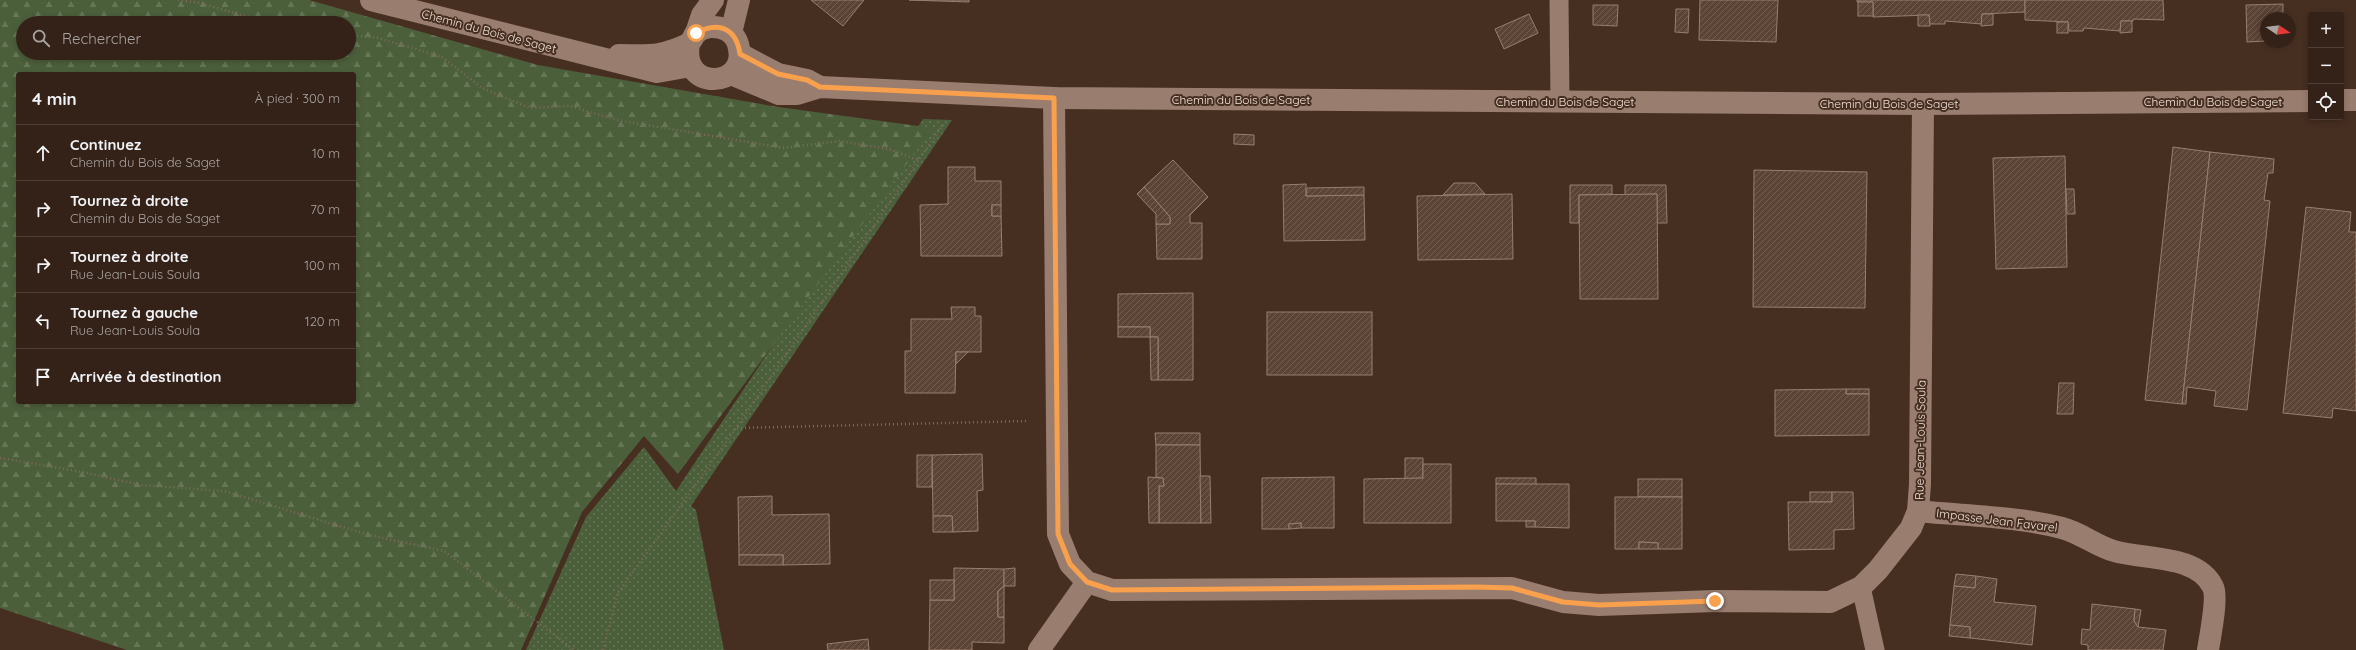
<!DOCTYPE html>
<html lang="fr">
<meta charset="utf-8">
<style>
:root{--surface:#342219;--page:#3f2f26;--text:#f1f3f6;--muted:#a9a4a2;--line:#4e3f38}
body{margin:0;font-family:Quicksand,sans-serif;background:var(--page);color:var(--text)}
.controls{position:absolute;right:12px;top:12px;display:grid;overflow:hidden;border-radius:4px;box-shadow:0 2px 6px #0003}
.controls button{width:36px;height:36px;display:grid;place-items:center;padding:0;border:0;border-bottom:1px solid var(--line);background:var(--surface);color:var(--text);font:20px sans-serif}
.compass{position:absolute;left:2260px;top:12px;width:36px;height:36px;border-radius:50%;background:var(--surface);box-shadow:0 2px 6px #0003;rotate:103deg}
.stop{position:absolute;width:12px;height:12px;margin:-9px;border:3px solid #f9a04d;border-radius:50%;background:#fff}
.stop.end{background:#f9a04d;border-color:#fff;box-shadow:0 1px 4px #0008}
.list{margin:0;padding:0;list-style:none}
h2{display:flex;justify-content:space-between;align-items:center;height:52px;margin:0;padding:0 16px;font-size:17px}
h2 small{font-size:13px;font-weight:400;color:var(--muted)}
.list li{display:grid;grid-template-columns:26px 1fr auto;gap:12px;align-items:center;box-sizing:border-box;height:56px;padding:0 16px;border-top:1px solid var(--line)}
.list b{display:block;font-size:15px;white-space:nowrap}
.list p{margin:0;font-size:13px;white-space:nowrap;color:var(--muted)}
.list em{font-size:13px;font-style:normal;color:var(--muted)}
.icon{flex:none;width:22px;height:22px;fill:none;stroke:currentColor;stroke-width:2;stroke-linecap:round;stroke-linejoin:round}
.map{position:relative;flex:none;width:2356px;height:650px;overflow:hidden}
.search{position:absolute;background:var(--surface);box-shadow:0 2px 6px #0003;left:16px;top:16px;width:340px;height:44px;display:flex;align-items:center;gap:10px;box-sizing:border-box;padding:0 14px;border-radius:22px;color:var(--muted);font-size:15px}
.panel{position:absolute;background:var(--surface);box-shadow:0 2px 6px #0003;left:16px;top:72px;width:340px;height:332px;border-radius:4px}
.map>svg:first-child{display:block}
.grass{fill:url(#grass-dots)}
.forest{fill:url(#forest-firs);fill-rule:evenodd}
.building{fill:url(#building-hatch);stroke:#997e6f}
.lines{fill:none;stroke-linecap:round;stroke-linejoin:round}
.path{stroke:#7f6a5e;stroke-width:2.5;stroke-dasharray:1 3;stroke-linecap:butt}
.service{stroke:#997d6f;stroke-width:19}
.minor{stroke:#997d6f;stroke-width:22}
.route{stroke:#f9a04d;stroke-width:5}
.labels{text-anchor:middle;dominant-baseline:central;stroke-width:4;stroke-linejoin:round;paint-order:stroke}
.street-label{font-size:12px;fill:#f3e4db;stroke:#462e21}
</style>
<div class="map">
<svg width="2356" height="650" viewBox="0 0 2356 650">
<defs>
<pattern id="grass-dots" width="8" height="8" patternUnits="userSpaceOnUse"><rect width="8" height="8" fill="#4c5f3b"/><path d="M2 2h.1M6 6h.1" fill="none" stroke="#667657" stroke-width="1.8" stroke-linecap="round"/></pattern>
<pattern id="forest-firs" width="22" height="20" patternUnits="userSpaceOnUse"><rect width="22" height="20" fill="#4c5f3b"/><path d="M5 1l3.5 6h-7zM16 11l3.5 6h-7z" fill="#667657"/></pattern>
<pattern id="building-hatch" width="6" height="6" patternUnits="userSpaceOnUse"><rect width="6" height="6" fill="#5b4335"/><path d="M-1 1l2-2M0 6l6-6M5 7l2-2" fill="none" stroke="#735e52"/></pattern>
</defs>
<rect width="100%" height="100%" fill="#462e21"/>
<path class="grass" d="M923 119 952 120 691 506 696 510 724 650H526L586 517 644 447 676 491Z"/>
<path class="forest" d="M0 0H309L538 65 778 107 933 128 678 474 644 436 582 512 521 650H127L0 608ZM23 23H349V53H23ZM18 74H354V402H18Z"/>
<g class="building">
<path d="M811 0H864L843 26Z"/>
<path d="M909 0H969V2Z"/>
<path d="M1700 0H1778L1776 42 1699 40Z"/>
<path d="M1857 0H2025V12L1982 14V24L1945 21V24H1930L1929 15 1873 17V2H1857Z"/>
<path d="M2025 0H2163L2164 20 2133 19V21H2121L2120 31 2084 28 2083 31H2069L2068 22 2025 20Z"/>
<rect x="1858" y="2" width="15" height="14"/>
<path d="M2283 4V18H2266V41L2247 42 2246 5Z"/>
<path d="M1593 5H1618L1617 26 1593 25Z"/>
<path d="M1676 9H1689L1688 33 1675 32Z"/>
<path d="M1529 14 1538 33 1504 49 1495 29Z"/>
<path d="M1982 14H1993V25L1981 26Z"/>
<path d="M1918 15H1929L1930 26H1918Z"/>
<path d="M2121 21H2132V32L2120 33Z"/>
<rect x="2057" y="22" width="11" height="11"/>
<path d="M1234 134 1254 135V145L1234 144Z"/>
<path d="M2173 147 2210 152 2182 404 2145 400Z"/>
<path d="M2210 152 2274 159 2273 173H2268L2264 200 2270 201 2247 410 2214 406 2216 391 2187 387 2186 404H2182Z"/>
<path d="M2065 156 2067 267 1996 269 1993 158Z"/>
<path d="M1173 160 1208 197 1190 215V223H1202V259H1157L1156 224H1170V217L1144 187Z"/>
<path d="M948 167H975V181H1001V205H992V216H1001L1002 256H921L920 205 948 204Z"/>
<path d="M1754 170 1867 172 1865 308 1753 307Z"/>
<path d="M1454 183H1475L1485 194 1443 195Z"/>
<path d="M1306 184V196L1364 195 1365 240 1284 241 1283 185Z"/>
<path d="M1570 185H1612V194L1579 195V223H1570Z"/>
<path d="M1625 185H1666L1667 223H1657V194L1625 195Z"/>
<path d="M1144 187 1170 217V224H1156V214L1137 194Z"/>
<path d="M1364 187V195L1306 196 1307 188Z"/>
<path d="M2066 189H2074L2075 214H2067Z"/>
<path d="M1512 194 1513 259 1418 260 1417 196Z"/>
<path d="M1657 194 1658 299H1580L1579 195Z"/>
<rect x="992" y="205" width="9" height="11"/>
<path d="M2306 207 2351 212 2349 232H2356V411L2333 408 2332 418 2283 413Z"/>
<path d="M1193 293V380H1158V337H1150V327H1118V294Z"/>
<path d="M951 307H975V316H981V352H956L955 393H905V351H911V319H952Z"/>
<rect x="1267" y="312" width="105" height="63"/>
<rect x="1118" y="327" width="32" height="10"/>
<path d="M1150 337H1158V380H1151Z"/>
<path d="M956 352H968L956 364Z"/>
<path d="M2059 383H2074L2073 414H2057Z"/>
<rect x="1846" y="389" width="23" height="5"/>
<path d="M1846 389V394H1869V435L1775 436V390Z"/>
<path d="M1155 433H1200V445H1156Z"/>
<path d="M1156 445H1200L1201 523H1159V486H1164L1163 478 1156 477Z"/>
<path d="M982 454 983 490 977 491 978 531 953 532 952 516H933L932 455Z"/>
<rect x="917" y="455" width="15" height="32"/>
<path d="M1405 458H1423V478L1405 479Z"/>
<path d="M1423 464H1451V523H1364V479L1423 478Z"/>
<path d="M1200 476H1210L1211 523H1201Z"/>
<path d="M1148 477 1163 478 1164 486H1159V523H1149Z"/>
<path d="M1334 477V528H1301V523L1289 524V529H1262V478Z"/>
<path d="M1496 478H1536V485L1496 484Z"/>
<rect x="1638" y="479" width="44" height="18"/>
<path d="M1496 484H1569V528L1535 527V521H1496Z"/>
<rect x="1810" y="492" width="22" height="10"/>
<path d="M1832 492H1853L1854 529 1834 530V549L1789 550 1788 502H1832Z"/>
<path d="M772 496V515L829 514 830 564 783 565V555H739L738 497Z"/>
<path d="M1615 497H1682V549H1658V543L1639 542V549H1615Z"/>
<path d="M933 516H952L953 532H933Z"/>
<rect x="1526" y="521" width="9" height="6"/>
<path d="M1301 523V528L1289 529V524Z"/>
<path d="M1639 542 1658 543V549H1639Z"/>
<rect x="739" y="555" width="44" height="10"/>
<path d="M954 568 1004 569V586L998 591V617H1004V643L972 642V650H929L930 600H954Z"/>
<path d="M1015 568V586H1004V569Z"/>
<path d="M1956 574 1976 576 1975 588 1954 586Z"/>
<path d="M1976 576 1997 579 1994 602 2036 606 2032 645 1970 638V627L1950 625 1954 586 1975 588Z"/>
<rect x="930" y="580" width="24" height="20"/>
<path d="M1004 586V617H998V591Z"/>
<path d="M2092 604 2135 609 2134 621 2138 627 2166 630 2163 650H2088V645L2081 644 2082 629 2090 630Z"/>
<path d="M2135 609 2141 610 2138 627 2134 621Z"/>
<path d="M1950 625 1970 627V638L1949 636Z"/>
<path d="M868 639 869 650H828L827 644Z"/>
</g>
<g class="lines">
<g class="path">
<path d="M178 0 200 3 269 23"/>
<path d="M349 35 378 38 442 57 482 88 530 108 569 106 617 120 783 148 839 141 889 149 918 160"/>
<path d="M737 428 1028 421"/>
<path d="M0 458 82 472 141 485 224 491 369 535 444 551 574 650"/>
<path d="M603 650 618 593 736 428 944 123"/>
</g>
<g class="service">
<path d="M1559 0 1560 101"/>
<path d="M1861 587 1875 650"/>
</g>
<g class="minor">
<path d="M371 0 657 72 691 66"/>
<path d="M696 33 702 15 713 0"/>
<path d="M731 33 739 0"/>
<path d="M740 54 778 74 807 80 820 87"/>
<path d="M619 55C632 55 646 56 659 54 668 52 680 48 688 44 691 42 693 38 695 34 703 26 716 25 726 30 734 34 738 41 739 49 747 87 680 93 689 43"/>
<path d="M731 74 779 94H797L820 87 1054 98 1923 104 2311 101"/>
<path d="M1054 98 1058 534 1070 564 1087 582 1112 590 1512 588 1563 602 1599 605 1715 601 1830 602 1861 587 1878 570 1911 528 1918 511 1920 484 1923 104"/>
<path d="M2341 100H2356"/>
<path d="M1918 511C1965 516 2016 516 2062 528 2081 533 2096 546 2114 551 2144 560 2197 554 2213 587 2218 597 2210 637 2208 650"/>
<path d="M1039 650 1087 582"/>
</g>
</g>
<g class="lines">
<path class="route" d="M696 33C719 21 736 28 740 54L778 74 807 80 820 87 1054 98 1058 534 1070 564 1087 582 1112 590 1476 587 1512 588 1563 602 1599 605 1715 601"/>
</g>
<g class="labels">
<g class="street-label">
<text transform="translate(489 31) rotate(15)">Chemin du Bois de Saget</text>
<text x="1241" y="99">Chemin du Bois de Saget</text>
<text x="1565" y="101">Chemin du Bois de Saget</text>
<text x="2213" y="101">Chemin du Bois de Saget</text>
<text x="1889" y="103">Chemin du Bois de Saget</text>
<text transform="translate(1920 440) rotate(-89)">Rue Jean-Louis Soula</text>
<text transform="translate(1997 520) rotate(7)">Impasse Jean Favarel</text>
</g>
</g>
</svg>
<div class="controls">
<button>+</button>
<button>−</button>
<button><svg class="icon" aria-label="locate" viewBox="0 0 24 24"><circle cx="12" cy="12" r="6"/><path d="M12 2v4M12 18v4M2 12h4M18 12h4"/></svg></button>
</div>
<svg class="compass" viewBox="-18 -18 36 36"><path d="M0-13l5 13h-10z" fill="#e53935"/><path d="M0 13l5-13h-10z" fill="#a9a4a2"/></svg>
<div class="stop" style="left:696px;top:33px"></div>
<div class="stop end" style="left:1715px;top:601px"></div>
<div class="search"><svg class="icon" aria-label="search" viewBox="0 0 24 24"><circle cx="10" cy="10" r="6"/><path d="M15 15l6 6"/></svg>Rechercher</div>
<section class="panel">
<h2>4 min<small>À pied · 300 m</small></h2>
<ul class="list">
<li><svg class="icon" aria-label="ahead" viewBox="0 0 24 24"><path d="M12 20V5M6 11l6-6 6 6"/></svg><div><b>Continuez</b><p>Chemin du Bois de Saget</p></div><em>10 m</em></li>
<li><svg class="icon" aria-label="right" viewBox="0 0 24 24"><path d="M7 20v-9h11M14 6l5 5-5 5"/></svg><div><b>Tournez à droite</b><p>Chemin du Bois de Saget</p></div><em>70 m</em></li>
<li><svg class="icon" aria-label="right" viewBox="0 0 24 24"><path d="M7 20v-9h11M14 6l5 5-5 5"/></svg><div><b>Tournez à droite</b><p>Rue Jean-Louis Soula</p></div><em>100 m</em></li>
<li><svg class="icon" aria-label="left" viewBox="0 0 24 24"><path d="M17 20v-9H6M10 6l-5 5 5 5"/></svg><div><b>Tournez à gauche</b><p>Rue Jean-Louis Soula</p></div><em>120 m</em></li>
<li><svg class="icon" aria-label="arrive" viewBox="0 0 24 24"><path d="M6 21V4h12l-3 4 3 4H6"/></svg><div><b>Arrivée à destination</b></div></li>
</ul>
</section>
</div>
